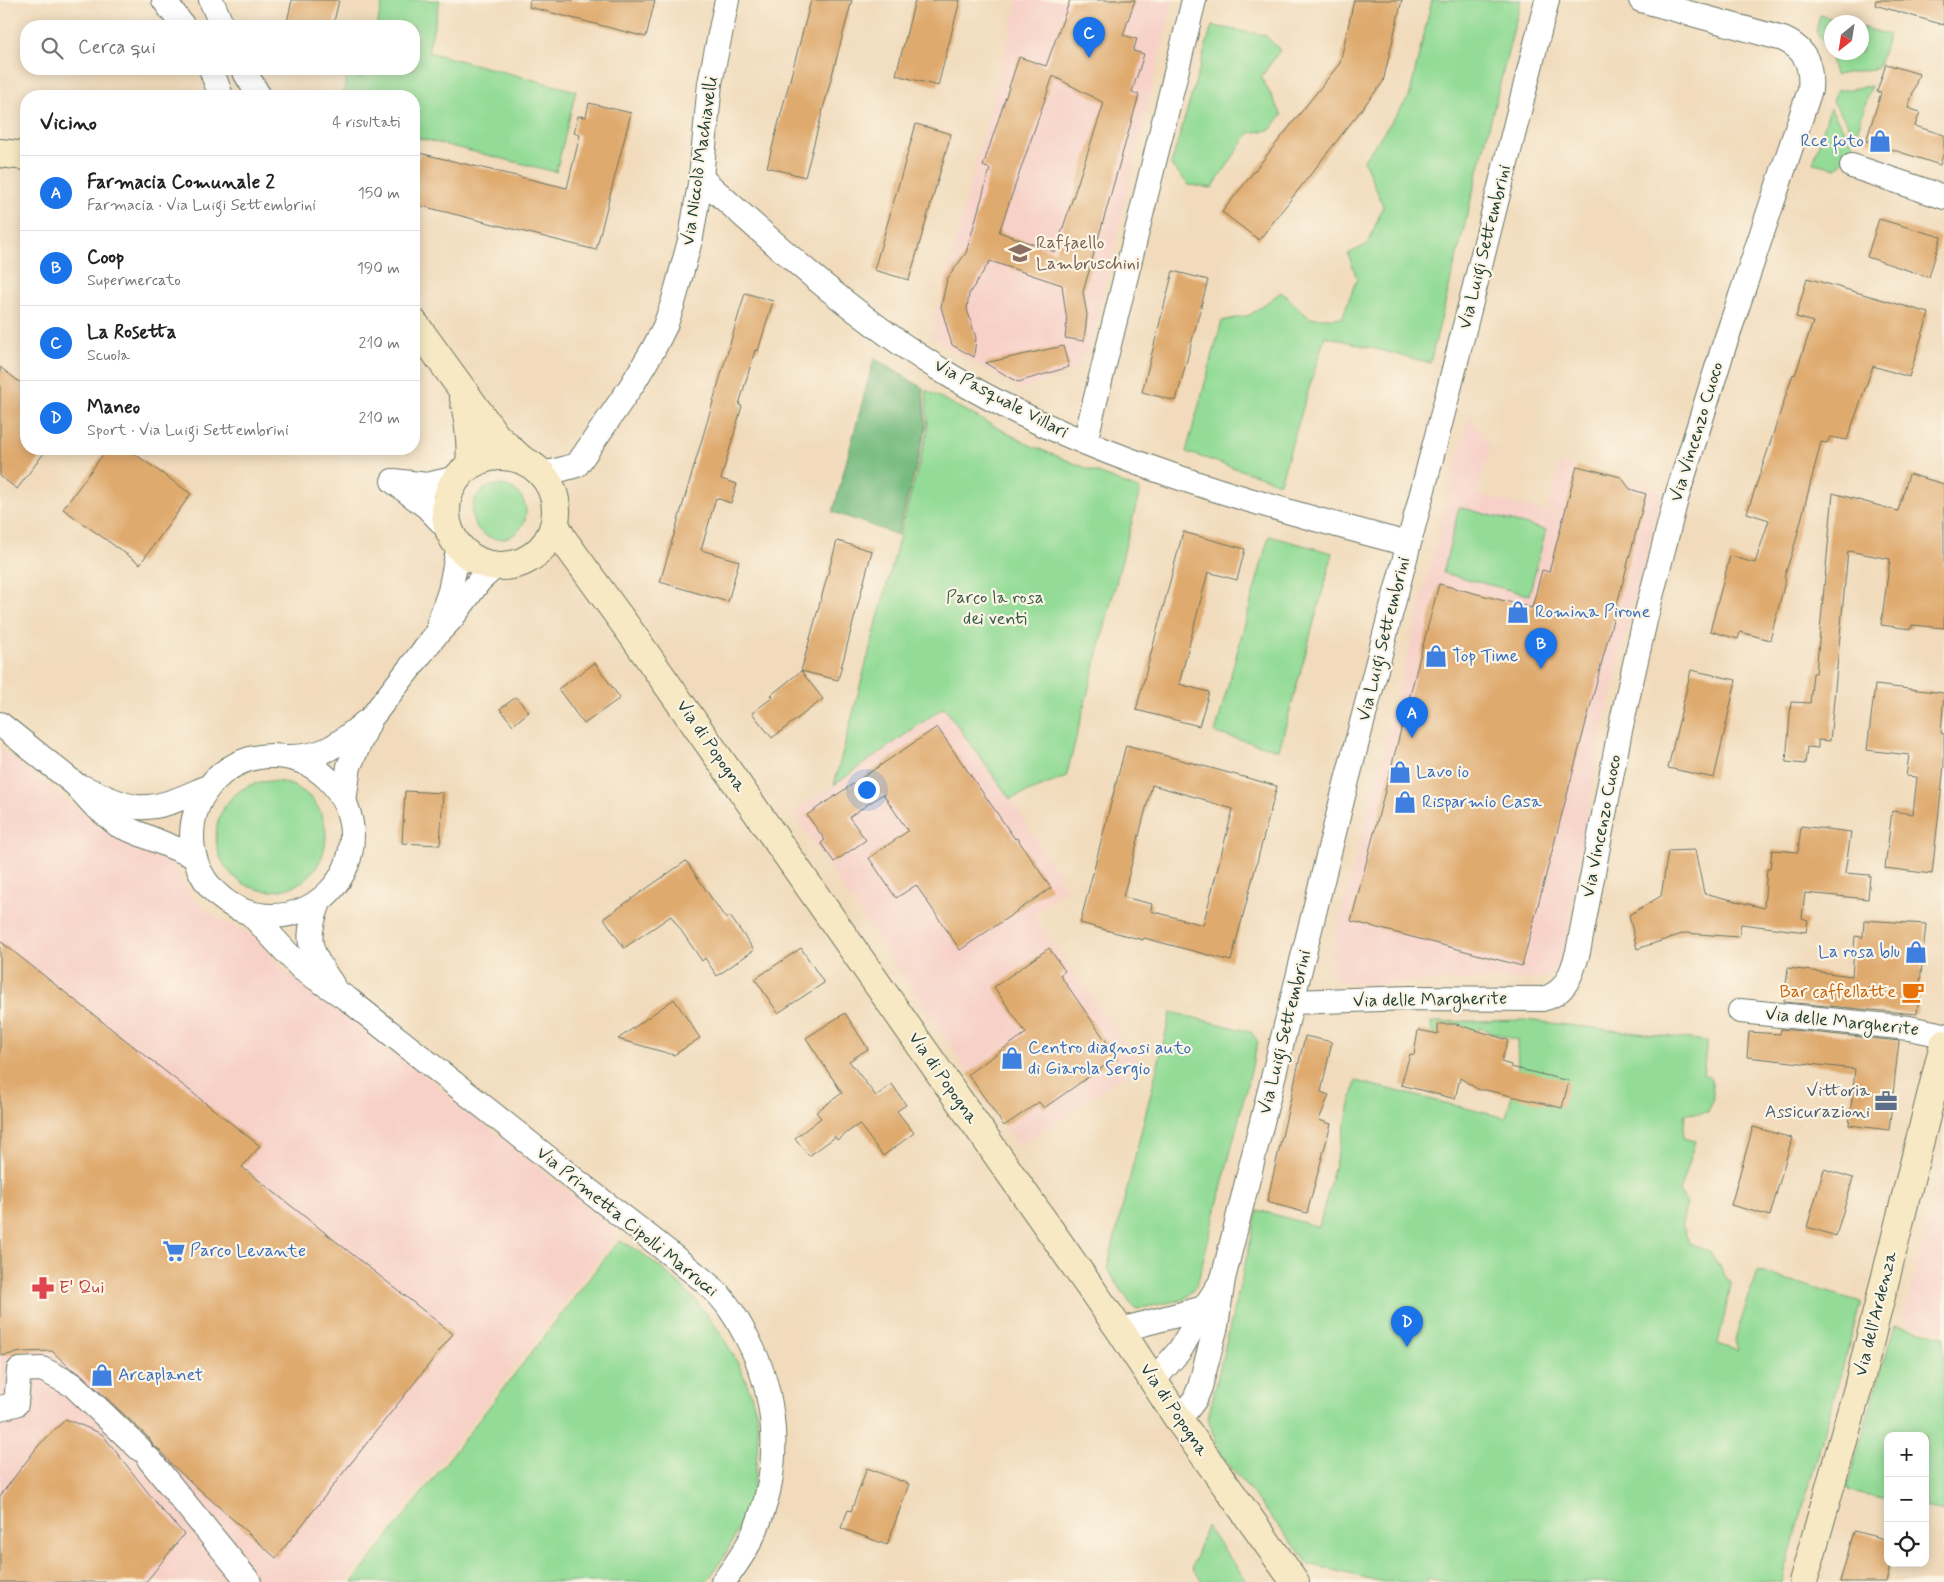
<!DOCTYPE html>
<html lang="it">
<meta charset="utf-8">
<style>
:root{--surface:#fff;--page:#f2f2f2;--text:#222;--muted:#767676;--line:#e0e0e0;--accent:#1a73e8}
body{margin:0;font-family:Mynerve,sans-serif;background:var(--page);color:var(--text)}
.controls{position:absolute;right:15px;bottom:15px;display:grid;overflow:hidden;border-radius:10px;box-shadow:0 2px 12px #0003}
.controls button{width:45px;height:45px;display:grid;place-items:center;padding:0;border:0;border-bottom:1px solid var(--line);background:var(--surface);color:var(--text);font:25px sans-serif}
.compass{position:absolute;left:1824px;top:15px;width:45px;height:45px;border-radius:50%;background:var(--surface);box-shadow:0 2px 12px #0003;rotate:210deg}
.you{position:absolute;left:866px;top:789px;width:18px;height:18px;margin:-12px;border:4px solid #fff;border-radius:50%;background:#1a73e8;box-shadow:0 0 0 8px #1a73e833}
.badge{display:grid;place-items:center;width:32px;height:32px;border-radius:50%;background:var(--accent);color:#fff;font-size:16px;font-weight:700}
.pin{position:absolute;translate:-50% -41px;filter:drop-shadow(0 1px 2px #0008)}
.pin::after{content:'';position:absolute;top:26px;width:18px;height:15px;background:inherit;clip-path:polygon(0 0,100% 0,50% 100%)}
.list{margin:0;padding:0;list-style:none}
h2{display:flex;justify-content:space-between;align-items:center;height:65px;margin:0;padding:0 20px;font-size:21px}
h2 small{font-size:16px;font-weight:400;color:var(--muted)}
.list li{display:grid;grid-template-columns:32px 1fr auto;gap:15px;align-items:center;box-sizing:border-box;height:75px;padding:0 20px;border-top:1px solid var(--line)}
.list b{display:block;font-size:19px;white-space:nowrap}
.list p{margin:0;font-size:16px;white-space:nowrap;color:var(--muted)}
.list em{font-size:16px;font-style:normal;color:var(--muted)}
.icon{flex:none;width:28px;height:28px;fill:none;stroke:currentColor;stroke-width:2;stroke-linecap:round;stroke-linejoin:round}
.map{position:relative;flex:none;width:1944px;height:1582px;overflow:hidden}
.search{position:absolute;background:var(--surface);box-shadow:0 2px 12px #0003;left:20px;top:20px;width:400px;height:55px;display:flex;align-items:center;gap:12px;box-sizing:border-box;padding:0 18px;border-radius:20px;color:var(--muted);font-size:19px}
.panel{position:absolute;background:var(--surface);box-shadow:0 2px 12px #0003;left:20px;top:90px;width:400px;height:365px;border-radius:20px}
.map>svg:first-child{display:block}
.built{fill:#f7d1c8}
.green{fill:#93db96;stroke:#598c65}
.forest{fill:#76bb7f;stroke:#4a7c5a}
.building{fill:#dfaa6e;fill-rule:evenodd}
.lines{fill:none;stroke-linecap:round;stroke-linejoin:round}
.street-casing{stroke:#687464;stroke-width:26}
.secondary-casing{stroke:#687464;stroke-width:30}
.street{stroke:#fff;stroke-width:24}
.secondary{stroke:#f7e9c3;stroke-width:28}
.labels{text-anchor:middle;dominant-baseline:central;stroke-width:4.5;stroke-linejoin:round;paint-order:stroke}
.shop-label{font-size:18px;fill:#366cbe;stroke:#fcf5e5;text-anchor:start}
.street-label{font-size:18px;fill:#1f3d34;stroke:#fcf5e5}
.education-label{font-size:18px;fill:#785e54;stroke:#fcf5e5;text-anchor:start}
.park-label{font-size:18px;fill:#365d48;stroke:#fcf5e5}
.food-label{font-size:18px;fill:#c56008;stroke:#fcf5e5;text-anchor:end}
.service-label{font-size:18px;fill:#4e5e75;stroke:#fcf5e5;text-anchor:end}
.health-label{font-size:18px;fill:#be3a42;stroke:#fcf5e5;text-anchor:start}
</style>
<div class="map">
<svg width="1944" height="1582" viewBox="0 0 1944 1582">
<rect width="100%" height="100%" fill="#fcf5e5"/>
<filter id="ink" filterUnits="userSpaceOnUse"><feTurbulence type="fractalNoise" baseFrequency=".02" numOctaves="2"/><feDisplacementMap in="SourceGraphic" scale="10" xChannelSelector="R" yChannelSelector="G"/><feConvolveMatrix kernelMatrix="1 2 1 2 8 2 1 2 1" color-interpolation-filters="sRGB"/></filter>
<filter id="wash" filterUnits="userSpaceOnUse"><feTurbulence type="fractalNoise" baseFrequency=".0096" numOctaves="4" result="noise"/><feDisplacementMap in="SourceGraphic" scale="20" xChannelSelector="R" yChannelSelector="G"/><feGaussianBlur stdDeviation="1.12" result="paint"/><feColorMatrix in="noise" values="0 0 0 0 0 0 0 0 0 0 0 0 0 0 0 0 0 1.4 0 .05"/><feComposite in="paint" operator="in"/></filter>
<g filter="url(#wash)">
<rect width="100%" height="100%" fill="#f1dbbc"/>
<g class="built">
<path d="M1018 0H1173L1090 347 1076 369 1021 390 931 337Z"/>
<path d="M1469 415 1490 447 1477 494 1546 512 1560 463 1662 491 1604 724 1560 965 1549 975 1541 978 1349 984 1335 977 1328 966Z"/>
<path d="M944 707 1010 799 1067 888 1033 915 1140 1064 1019 1147 792 812 834 785Z"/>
<path d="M0 748 114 838 159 852 171 863 192 896 211 915 250 933 264 946 278 966 421 1072 615 1230 609 1246 347 1582H0Z"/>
<path d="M1944 1170V1332L1901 1322Z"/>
</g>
<g class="green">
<path d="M383 0H440L428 52 576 91 556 172 414 137V96H343L347 75 363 78 366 69H414V26H377Z"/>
<path d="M1432 0H1521L1430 363 1325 336 1280 483 1186 452 1222 321 1250 315 1281 292 1310 318H1342L1357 278 1348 254 1368 244 1383 206 1364 160 1409 97Z"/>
<path d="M1820 15 1846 22H1832V52H1862V27L1889 35 1878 68 1835 75 1830 53 1816 31Z"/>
<path d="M1212 26 1265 35 1280 50 1261 77 1282 115 1270 130 1249 133 1212 188 1189 185 1171 165Z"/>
<path d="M1871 86 1856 136 1833 102 1836 91Z"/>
<path d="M1830 108 1854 146 1837 168 1813 163Z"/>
<path d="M926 390 1032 446 1140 490 1066 777 1010 799 944 707 834 785 928 429Z"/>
<circle cx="499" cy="512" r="27"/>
<path d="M1459 507 1546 530 1529 595 1443 573Z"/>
<path d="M1269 536 1333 553 1279 750 1215 733Z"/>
<circle cx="271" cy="836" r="55"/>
<path d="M1171 1012 1251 1032 1258 1042 1197 1285 1185 1299 1137 1309 1130 1303 1107 1269Z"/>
<path d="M1525 1020 1707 1041 1703 1074 1711 1078 1714 1098 1708 1112 1685 1114 1683 1138 1695 1141 1679 1192 1687 1202 1682 1224 1689 1243 1710 1252 1731 1285 1718 1344 1738 1351 1735 1340 1757 1271 1861 1302 1782 1582H1446L1427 1578 1426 1582H1383L1309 1564 1219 1452 1208 1418 1258 1210 1319 1227 1356 1081 1506 1118 1518 1070 1517 1040 1479 1028 1475 1039 1432 1057 1431 1022Z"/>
<path d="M620 1241C644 1251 676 1280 694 1299 721 1329 747 1373 756 1412 761 1433 755 1485 749 1506 747 1513 743 1520 739 1527 729 1549 721 1563 706 1582H353L612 1249Z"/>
<path d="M1895 1325 1944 1336V1511L1925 1507V1436H1888V1499L1850 1491 1847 1486Z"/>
<path d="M1206 1526 1248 1582H1203L1192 1568Z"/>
</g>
<path class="forest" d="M874 358 923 388 926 428 898 535 833 512Z"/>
<g id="blocks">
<g class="building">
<path d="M292 0H339L333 26H286Z"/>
<path d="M530 0H655L646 37 529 7Z"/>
<path d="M811 0H852L805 177 767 167Z"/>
<path d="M915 0H960L938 86 896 75Z"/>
<path d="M1070 0H1135L1123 35 1137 39 1133 51 1144 54 1132 92 1139 95 1083 292 1087 315 1084 341 1065 338 1067 322 1062 285 990 261 969 294 967 309 976 338 974 357 952 345 941 307 947 279 966 253 990 169 983 166 1019 57 1046 66ZM1053 76 1104 103 1055 252 999 232Z"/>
<path d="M1354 0H1402L1383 82 1259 240 1222 212 1340 63Z"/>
<path d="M1876 0H1944V25L1875 5Z"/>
<path d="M1886 64 1919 74 1908 108 1920 112 1915 126 1944 135V152L1940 165 1866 141 1881 93 1877 92Z"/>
<path d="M589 103 631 113 596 250 414 204V173L419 153 567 188 580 135 574 133 578 116 586 117Z"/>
<path d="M916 124 951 134 909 280 874 270Z"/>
<path d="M1879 219 1941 237 1929 277 1867 257Z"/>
<path d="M1173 271 1208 280 1176 401 1142 392Z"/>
<path d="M1807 278 1929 313 1909 377 1873 366 1847 440 1830 437 1827 443 1821 442 1796 540 1784 578H1786L1770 640 1740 632 1738 639 1710 631 1730 556 1755 563 1769 520 1747 513 1793 374 1795 375 1813 322 1796 317Z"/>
<path d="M745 293 773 301 758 351 755 350 739 405 742 406 721 479 737 484 731 503 716 498 701 550 739 561 728 602 660 582Z"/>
<path d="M1063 346 1069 367 1018 382 985 363Z"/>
<path d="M0 367 26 387V449H47L17 489 0 476Z"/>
<path d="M107 449H128L191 494 140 564 63 509Z"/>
<path d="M1577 466 1621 477 1630 489 1646 494 1522 966 1351 921 1439 584 1532 608 1542 570 1549 572Z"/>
<path d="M1909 474 1944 484V628L1912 625 1911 629 1881 625 1890 559 1848 551 1830 741 1818 740V748L1807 747 1805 764 1786 762 1791 702 1810 703 1813 673H1816L1833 493 1898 511Z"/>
<path d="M1183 532 1245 549 1237 580 1208 572 1179 684 1209 692 1199 726 1136 710Z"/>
<path d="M837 541 872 551 838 680 801 671Z"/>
<path d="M595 663 620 698 584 724 558 689Z"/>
<path d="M1691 670 1736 680 1714 778 1668 768Z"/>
<path d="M801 671 823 699 772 738 752 713 773 697 771 695Z"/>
<path d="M1875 685 1944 693 1941 733 1944 734V766L1932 874 1885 868 1892 811 1913 814 1917 777 1906 776 1909 755 1867 750Z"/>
<path d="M516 697 529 712 513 725 500 709Z"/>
<path d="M937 727 1015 839 1017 838 1051 888 960 950 916 885 896 898 869 858 908 831 883 794 849 817 866 840 834 862 821 843 825 840 807 815Z"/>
<path d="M1126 745 1277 786 1231 961 1144 938 1143 940 1080 923ZM1152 785 1206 800V801L1233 809 1203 925 1151 911 1152 904 1123 897Z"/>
<path d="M405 791 443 793 440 845 402 843Z"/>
<path d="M1801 826 1851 832 1845 873 1870 875 1868 899 1805 893 1802 918 1808 920 1806 932 1741 924 1739 937 1685 933 1637 949 1629 915 1661 896 1668 851 1695 850 1704 893 1764 908 1767 869H1770L1772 850 1798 852Z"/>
<path d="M686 861 726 919 730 916 754 950 717 976 705 958 702 961 671 916 624 948 604 918Z"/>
<path d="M1864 920 1926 924 1917 1014 1784 1002 1788 968 1852 976 1855 936 1863 937Z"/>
<path d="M0 941 260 1146 242 1167 453 1334 276 1558 172 1465 160 1450 153 1446 150 1439 82 1375 70 1368 52 1351 22 1352 0 1356Z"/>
<path d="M801 948 824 983 778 1013 755 979Z"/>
<path d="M1049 948 1065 971 1060 975 1117 1057 1044 1108 1039 1102 1004 1126 968 1074 1026 1033 994 987Z"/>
<path d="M674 999 700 1038 674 1055 618 1039Z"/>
<path d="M845 1013 868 1049 849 1061 876 1096 892 1084 906 1105 897 1111 914 1133 883 1156 859 1124 837 1140 835 1137 809 1156 795 1138 821 1118 816 1112 842 1093 806 1038Z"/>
<path d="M1438 1024H1456L1508 1040 1501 1062 1511 1065V1067L1569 1081 1562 1108 1486 1090H1479L1460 1078 1455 1099 1401 1085 1410 1054 1414 1055 1418 1030 1438 1034Z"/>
<path d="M1781 1029 1899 1041 1889 1130 1849 1125 1855 1069 1747 1057 1749 1032 1780 1034Z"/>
<path d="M1305 1036 1332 1042 1321 1092 1329 1095 1319 1120 1331 1124 1307 1213 1267 1202Z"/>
<path d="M1753 1127 1792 1138 1770 1216 1731 1205Z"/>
<path d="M1824 1169 1853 1178 1836 1236 1807 1227Z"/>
<path d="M66 1419 102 1434 161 1509 184 1534 146 1582H0V1496L38 1446Z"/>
<path d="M867 1468 909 1484 887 1545 841 1528 848 1510 851 1511Z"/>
<path d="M1854 1531 1888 1540V1563H1891L1886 1582H1840Z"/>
</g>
</g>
</g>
<g filter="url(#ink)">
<use href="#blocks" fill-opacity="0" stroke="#687464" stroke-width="1"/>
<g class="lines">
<defs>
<g id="street">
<path d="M164 0 183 26"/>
<path d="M211 0 222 26"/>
<path d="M211 69 221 96"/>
<path d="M243 69 259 96"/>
<path d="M1852 166 1944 197"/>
<path d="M701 178C780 249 858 320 949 375 1087 458 1253 503 1408 544"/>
<path d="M1085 442 1194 0"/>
<path d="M539 472H552L577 465 632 385 654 348 665 326 673 303 691 237 701 178 710 83 727 0"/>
<path d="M393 481 427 507 450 531"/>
<path d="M394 481 427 485 457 478"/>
<path d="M439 623 450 591 459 545"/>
<path d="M0 724 75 784 93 804 118 825 194 856"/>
<circle cx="272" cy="836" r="80"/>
<path d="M289 757C327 757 339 743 367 721"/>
<path d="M82 787C100 794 118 805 137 807 162 809 186 796 208 787"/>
<path d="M344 802 349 766 371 718 434 637 452 618 480 580 497 565"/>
<path d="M320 900C304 940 308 949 332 984"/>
<path d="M250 913 302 969 349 1000C424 1060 500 1119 574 1179 607 1205 641 1230 674 1257 689 1269 706 1281 719 1295 731 1308 739 1323 747 1338 777 1394 782 1461 759 1521 751 1543 737 1564 723 1582"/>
<path d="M1293 1002 1410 998 1542 999C1566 994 1572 973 1578 952L1620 730 1646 616 1676 499 1722 352 1810 90C1812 65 1806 49 1783 39L1641 0"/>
<path d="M1740 1011 1909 1028 1944 1035"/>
<path d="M1120 1330 1204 1308 1221 1282"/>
<path d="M1153 1381 1180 1350 1204 1308"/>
<path d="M0 1408 16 1404 19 1370 42 1369 73 1385 140 1449"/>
<path d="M1179 1420 1195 1399 1200 1387 1216 1326 1223 1279 1346 784 1445 405 1547 0"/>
<path d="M149 1459 249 1582"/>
</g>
<g id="secondary">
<path d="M0 153 26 156"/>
<path d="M414 323 496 436 522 460"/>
<path d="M464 399C469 422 472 442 470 465"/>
<circle cx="501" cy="511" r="55"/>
<path d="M555 524 562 538 634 637 1120 1330 1179 1420 1295 1582"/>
<path d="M1803 1582 1858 1388 1944 1044"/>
</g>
</defs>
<use href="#street" class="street-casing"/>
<use href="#secondary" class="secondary-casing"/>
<use href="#street" class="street"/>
<use href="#secondary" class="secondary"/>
</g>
</g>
<defs>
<symbol id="shop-bare" viewBox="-9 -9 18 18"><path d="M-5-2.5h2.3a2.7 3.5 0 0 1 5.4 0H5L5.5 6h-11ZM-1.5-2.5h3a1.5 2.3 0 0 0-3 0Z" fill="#3f7fe0" stroke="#fcf5e5" stroke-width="2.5" paint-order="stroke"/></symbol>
<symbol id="school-bare" viewBox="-9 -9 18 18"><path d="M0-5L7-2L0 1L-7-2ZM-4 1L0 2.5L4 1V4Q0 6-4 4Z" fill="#8d6e63" stroke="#fcf5e5" stroke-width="2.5" paint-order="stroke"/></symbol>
<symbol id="cafe-bare" viewBox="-9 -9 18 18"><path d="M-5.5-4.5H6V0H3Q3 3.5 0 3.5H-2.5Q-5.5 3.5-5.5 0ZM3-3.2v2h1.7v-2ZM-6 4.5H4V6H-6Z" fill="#e8710a" stroke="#fcf5e5" stroke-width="2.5" paint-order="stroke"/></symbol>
<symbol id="office-bare" viewBox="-9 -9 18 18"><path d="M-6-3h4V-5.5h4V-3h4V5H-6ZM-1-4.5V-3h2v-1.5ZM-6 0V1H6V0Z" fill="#5c6f8a" stroke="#fcf5e5" stroke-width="2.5" paint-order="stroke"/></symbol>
<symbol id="supermarket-bare" viewBox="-9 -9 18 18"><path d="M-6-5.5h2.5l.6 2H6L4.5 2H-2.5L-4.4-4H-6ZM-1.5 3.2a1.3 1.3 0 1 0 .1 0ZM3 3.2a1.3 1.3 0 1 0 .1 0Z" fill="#3f7fe0" stroke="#fcf5e5" stroke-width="2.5" paint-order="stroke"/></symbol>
<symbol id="pharmacy-bare" viewBox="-9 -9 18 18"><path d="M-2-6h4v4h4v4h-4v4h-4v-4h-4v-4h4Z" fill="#e0444e" stroke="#fcf5e5" stroke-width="2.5" paint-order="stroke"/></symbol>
</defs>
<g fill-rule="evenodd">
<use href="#shop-bare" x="1864" y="125" width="32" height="32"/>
<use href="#school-bare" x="1004" y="237" width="32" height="32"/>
<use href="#shop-bare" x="1502" y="596" width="32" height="32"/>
<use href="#shop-bare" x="1420" y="640" width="32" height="32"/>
<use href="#shop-bare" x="1384" y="756" width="32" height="32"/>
<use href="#shop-bare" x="1389" y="786" width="32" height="32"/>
<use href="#shop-bare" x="1900" y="936" width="32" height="32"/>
<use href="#cafe-bare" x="1897" y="976" width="32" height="32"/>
<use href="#shop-bare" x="996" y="1042" width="32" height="32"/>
<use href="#office-bare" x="1870" y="1085" width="32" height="32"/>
<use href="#supermarket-bare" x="158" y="1235" width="32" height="32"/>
<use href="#pharmacy-bare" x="27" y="1272" width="32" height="32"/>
<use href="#shop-bare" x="86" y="1359" width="32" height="32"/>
</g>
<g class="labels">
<g class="shop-label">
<text x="1864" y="141" text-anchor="end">Rce foto</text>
<text x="1535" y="612">Romina Pirone</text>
<text x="1452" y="656">Top Time</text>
<text x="1416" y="772">Lavo io</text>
<text x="1422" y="802">Risparmio Casa</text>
<text x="1900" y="952" text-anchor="end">La rosa blu</text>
<text x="1028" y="1048">Centro diagnosi auto<tspan x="1028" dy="21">di Giarola Sergio</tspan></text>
<text x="190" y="1251">Parco Levante</text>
<text x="118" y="1375">Arcaplanet</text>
</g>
<g class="street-label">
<text transform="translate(700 161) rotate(-82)">Via Niccolò Machiavelli</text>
<text transform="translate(1485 247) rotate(-76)">Via Luigi Settembrini</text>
<text transform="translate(1001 399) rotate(28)">Via Pasquale Villari</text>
<text transform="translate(1697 432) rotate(-73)">Via Vincenzo Cuoco</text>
<text transform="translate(1384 639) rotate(-76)">Via Luigi Settembrini</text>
<text transform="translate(711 746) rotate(55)">Via di Popogna</text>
<text transform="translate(1602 826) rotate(-79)">Via Vincenzo Cuoco</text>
<text transform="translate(1430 1000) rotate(-1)">Via delle Margherite</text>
<text transform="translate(1842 1022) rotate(6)">Via delle Margherite</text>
<text transform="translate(1285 1032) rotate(-76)">Via Luigi Settembrini</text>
<text transform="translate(943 1078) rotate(55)">Via di Popogna</text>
<text transform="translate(627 1222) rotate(39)">Via Primetta Cipolli Marrucci</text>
<text transform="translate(1876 1314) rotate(-76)">Via dell'Ardenza</text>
<text transform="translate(1174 1410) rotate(56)">Via di Popogna</text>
</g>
<g class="education-label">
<text x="1036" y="243">Raffaello<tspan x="1036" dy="21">Lambruschini</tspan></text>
</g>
<g class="park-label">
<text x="995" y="598">Parco la rosa<tspan x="995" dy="21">dei venti</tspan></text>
</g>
<g class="food-label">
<text x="1896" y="992">Bar caffellatte</text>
</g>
<g class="service-label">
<text x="1870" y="1091">Vittoria<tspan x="1870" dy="21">Assicurazioni</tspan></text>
</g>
<g class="health-label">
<text x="59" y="1288">E' Qui</text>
</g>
</g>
</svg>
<div class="controls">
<button>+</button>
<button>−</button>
<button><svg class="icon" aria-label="locate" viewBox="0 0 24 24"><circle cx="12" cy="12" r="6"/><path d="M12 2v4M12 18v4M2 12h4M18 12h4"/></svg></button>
</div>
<svg class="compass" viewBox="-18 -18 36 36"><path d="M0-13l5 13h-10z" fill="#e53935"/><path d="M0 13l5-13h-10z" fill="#767676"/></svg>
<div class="you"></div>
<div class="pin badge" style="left:1412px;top:738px">A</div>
<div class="pin badge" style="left:1541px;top:669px">B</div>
<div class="pin badge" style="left:1089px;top:58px">C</div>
<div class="pin badge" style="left:1407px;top:1347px">D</div>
<div class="search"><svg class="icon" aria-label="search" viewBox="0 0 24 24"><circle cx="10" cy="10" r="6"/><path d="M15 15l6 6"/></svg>Cerca qui</div>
<section class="panel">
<h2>Vicino<small>4 risultati</small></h2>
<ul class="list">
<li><span class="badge">A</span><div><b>Farmacia Comunale 2</b><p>Farmacia · Via Luigi Settembrini</p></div><em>150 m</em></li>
<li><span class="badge">B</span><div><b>Coop</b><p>Supermercato</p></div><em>190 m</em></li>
<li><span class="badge">C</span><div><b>La Rosetta</b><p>Scuola</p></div><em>210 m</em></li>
<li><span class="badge">D</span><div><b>Maneo</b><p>Sport · Via Luigi Settembrini</p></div><em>210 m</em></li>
</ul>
</section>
</div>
